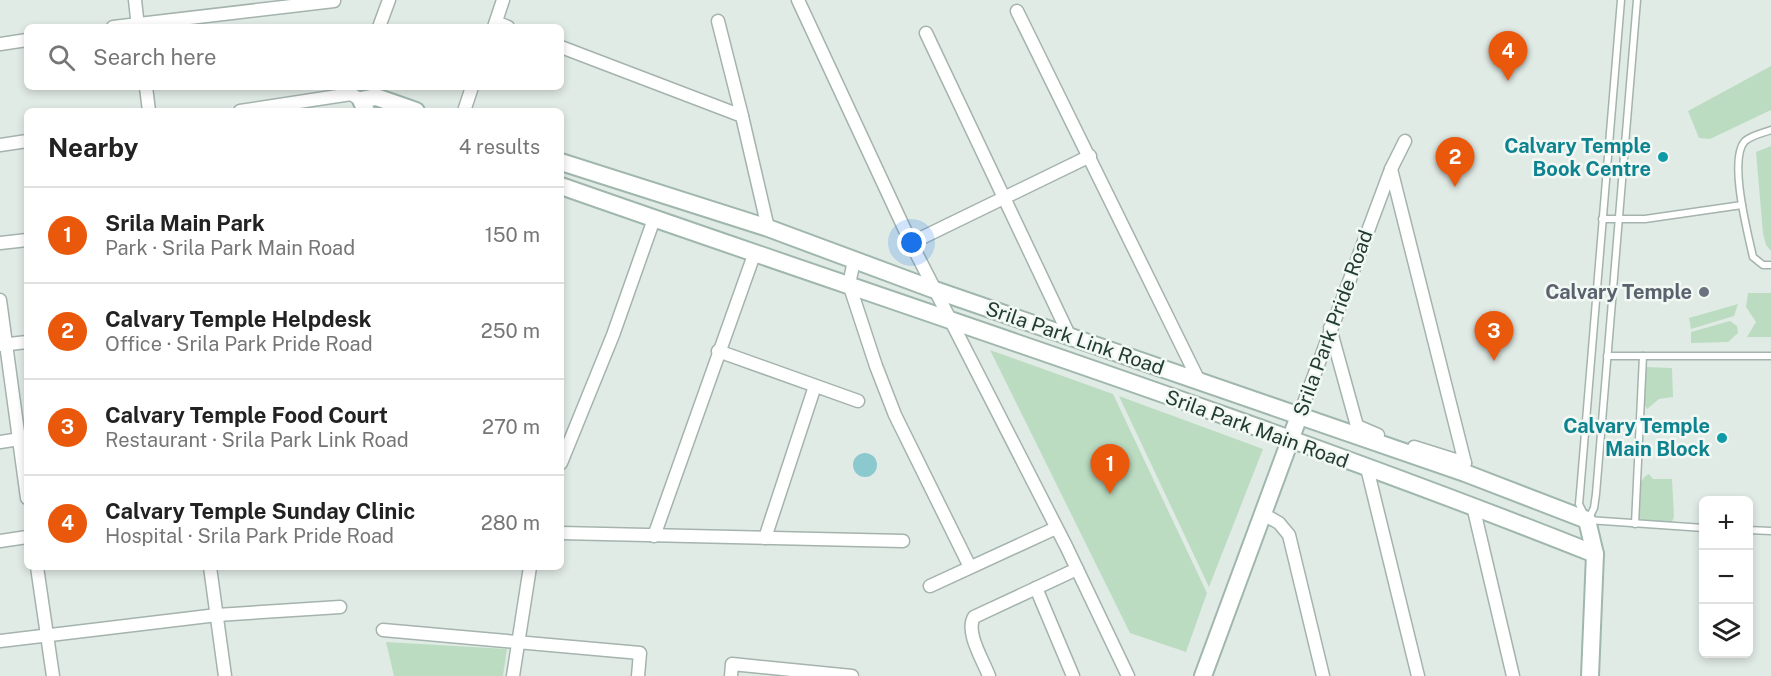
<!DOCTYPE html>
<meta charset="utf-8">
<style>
:root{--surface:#fff;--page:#f2f2f2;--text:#222;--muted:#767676;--line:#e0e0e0;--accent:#ea580c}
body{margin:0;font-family:"Public Sans",sans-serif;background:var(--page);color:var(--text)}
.controls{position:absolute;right:18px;bottom:18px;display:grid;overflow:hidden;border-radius:9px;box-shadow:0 3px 9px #0003}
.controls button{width:54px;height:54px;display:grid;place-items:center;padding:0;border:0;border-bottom:2px solid var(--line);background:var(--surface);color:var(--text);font:30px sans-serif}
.you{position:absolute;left:912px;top:243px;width:21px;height:21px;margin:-15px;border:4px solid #fff;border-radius:50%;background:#1a73e8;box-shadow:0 0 0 9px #1a73e833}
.badge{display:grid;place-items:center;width:39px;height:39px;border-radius:50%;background:var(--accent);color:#fff;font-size:20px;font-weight:700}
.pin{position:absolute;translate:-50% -50px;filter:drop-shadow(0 2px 3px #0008)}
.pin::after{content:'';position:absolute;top:32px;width:21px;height:18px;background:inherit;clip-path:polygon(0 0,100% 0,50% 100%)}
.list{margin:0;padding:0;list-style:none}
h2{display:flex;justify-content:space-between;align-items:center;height:78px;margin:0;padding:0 24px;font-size:26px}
h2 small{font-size:20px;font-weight:400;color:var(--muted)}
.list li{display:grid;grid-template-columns:39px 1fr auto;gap:18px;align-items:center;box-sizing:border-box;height:96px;padding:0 24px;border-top:2px solid var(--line)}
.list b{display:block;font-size:22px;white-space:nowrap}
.list p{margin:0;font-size:20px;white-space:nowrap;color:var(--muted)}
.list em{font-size:20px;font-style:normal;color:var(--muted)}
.icon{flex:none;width:33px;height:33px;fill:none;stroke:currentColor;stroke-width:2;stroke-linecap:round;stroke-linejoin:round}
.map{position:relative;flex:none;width:1771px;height:676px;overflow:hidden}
.search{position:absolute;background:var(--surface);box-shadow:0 3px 9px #0003;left:24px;top:24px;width:540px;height:66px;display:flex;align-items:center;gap:15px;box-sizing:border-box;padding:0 21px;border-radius:9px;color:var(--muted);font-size:22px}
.panel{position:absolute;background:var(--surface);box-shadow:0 3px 9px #0003;left:24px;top:108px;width:540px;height:462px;border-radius:9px}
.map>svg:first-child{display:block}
.green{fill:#bbdcc1}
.water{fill:#8bc9cf}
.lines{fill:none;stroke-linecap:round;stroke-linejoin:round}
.lane-casing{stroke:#a4b3ad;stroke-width:9}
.street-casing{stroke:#a4b3ad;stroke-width:15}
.secondary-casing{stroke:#a0b7ad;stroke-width:20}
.lane{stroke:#fff;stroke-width:6}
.street{stroke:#fff;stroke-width:12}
.secondary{stroke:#fff;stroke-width:16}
.culture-dot{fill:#0f9aa8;stroke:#f2f8f4;stroke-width:2}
.worship-dot{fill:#6b7280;stroke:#f2f8f4;stroke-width:2}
.labels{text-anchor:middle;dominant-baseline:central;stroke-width:5;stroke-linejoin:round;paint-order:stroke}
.culture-label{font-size:20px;font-weight:bold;fill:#0d838f;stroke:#f2f8f4;text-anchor:end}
.worship-label{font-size:20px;font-weight:bold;fill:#5b616d;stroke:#f2f8f4;text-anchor:end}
.street-label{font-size:20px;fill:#223b33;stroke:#f2f8f4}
</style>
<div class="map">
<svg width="1771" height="676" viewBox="0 0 1771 676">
<rect width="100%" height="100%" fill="#e1ebe6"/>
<g class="green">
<path d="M1771 66V110L1710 139 1699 138 1688 111Z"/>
<path d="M1771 146V251L1766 245 1763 233 1756 152Z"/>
<path d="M1748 293H1771V337H1747L1756 322 1746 307Z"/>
<path d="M1738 304 1734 316 1691 329 1689 318Z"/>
<path d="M1730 321 1737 326 1738 333 1728 342 1691 343V332Z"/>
<path d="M990 350 1113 394 1207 593 1186 652 1130 633Z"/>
<path d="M1645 367 1672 368 1673 397 1659 399 1647 409 1644 403Z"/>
<path d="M1119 396 1263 449 1209 587Z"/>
<path d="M1649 474 1653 479H1672L1674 517 1671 524 1646 521 1639 518C1637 505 1635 480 1649 474Z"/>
<path d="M386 642 507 649 503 676H394Z"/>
</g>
<circle class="water" cx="865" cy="465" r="12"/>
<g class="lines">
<defs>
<g id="lane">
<path d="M1771 130C1763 133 1752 135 1745 141 1728 159 1748 234 1753 257L1763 265H1771"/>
<path d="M1602 219H1645L1742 205"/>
<path d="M1607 356H1771"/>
<path d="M1584 514 1579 504 1580 493 1621 0"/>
<path d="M1588 520 1594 508 1596 494 1637 0"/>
<path d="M1588 520 1704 528"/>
<path d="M1635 524 1643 356"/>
<path d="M1748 530 1771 531"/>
</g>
<g id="street">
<path d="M135 0 138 27"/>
<path d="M798 0 911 243 1066 546 1128 676"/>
<path d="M1017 11 1199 381"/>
<path d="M496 22 508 27"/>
<path d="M113 27 334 1"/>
<path d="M379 27 389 0"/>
<path d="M494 27 503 0"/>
<path d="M926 33 1070 337"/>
<path d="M0 44 27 40"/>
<path d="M561 47 742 116 718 21"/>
<path d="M146 87 149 111"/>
<path d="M240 111 351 94 361 100"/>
<path d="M464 111 472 87"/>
<path d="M742 116 768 228"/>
<path d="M0 145 27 141"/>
<path d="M1391 169 1465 463"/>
<path d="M0 243 27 240"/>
<path d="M911 243 1090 156"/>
<path d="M854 261 849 284 876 366 895 415 970 567"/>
<path d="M0 300 27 498"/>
<path d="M1330 328 1357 426 1378 435"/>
<path d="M0 345 27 342"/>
<path d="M718 351 858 401"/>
<path d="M1299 416 1391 169 1405 141"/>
<path d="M0 442 26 438"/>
<path d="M1414 447 1465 463"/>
<path d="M561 463 613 335 654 219"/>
<path d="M1367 468 1418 676"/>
<path d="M1473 506 1513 676"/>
<path d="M1263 514 1279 523 1289 535 1323 676"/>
<path d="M561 533 903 541"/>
<path d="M654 536 755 252"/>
<path d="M765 538 815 386"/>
<path d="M0 541 27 537"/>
<path d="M37 567 53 676"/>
<path d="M210 567 225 676"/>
<path d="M930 586 1056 528"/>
<path d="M1036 588 1073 676"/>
<path d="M383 630 640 653 638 676"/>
<path d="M0 641 217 615 340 607"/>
<path d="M513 676 530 567"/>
<path d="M731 676 732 664 852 676"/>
<path d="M989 676C983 660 965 632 974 617L1077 569"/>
</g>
<g id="secondary">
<path d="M366 111 361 100 376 97 416 111"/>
<path d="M561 162 768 228 935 290 1465 473 1587 520 1595 554 1590 676"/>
<path d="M561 186C906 307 1255 419 1595 554"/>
<path d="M1203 676 1299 416"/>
</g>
</defs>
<use href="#lane" class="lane-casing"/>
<use href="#street" class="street-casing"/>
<use href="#secondary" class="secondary-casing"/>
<use href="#lane" class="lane"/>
<use href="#street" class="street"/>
<use href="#secondary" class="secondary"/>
</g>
<g class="culture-dot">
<circle cx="1663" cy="157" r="6"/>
<circle cx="1722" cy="438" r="6"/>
</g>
<circle class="worship-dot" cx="1704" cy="292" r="6"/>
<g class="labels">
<g class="culture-label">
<text x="1651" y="146">Calvary Temple<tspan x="1651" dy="23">Book Centre</tspan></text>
<text x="1710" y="426">Calvary Temple<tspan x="1710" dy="23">Main Block</tspan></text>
</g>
<g class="worship-label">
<text x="1692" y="292">Calvary Temple</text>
</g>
<g class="street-label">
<text transform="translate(1333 323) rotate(-70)">Srila Park Pride Road</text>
<text transform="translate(1075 338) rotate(19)">Srila Park Link Road</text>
<text transform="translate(1257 429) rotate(20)">Srila Park Main Road</text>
</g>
</g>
</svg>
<div class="controls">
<button>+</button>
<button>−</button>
<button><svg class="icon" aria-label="layers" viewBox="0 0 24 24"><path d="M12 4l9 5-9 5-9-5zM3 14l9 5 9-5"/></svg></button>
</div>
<div class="you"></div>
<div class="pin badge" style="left:1110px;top:494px">1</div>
<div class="pin badge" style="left:1455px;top:187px">2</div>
<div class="pin badge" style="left:1494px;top:361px">3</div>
<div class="pin badge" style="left:1508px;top:81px">4</div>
<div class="search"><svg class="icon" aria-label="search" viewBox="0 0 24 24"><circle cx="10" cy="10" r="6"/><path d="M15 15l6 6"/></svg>Search here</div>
<section class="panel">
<h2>Nearby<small>4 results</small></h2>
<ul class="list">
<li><span class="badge">1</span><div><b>Srila Main Park</b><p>Park · Srila Park Main Road</p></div><em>150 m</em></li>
<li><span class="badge">2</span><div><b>Calvary Temple Helpdesk</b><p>Office · Srila Park Pride Road</p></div><em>250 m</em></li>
<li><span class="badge">3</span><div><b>Calvary Temple Food Court</b><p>Restaurant · Srila Park Link Road</p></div><em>270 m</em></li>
<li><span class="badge">4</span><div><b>Calvary Temple Sunday Clinic</b><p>Hospital · Srila Park Pride Road</p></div><em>280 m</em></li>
</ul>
</section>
</div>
